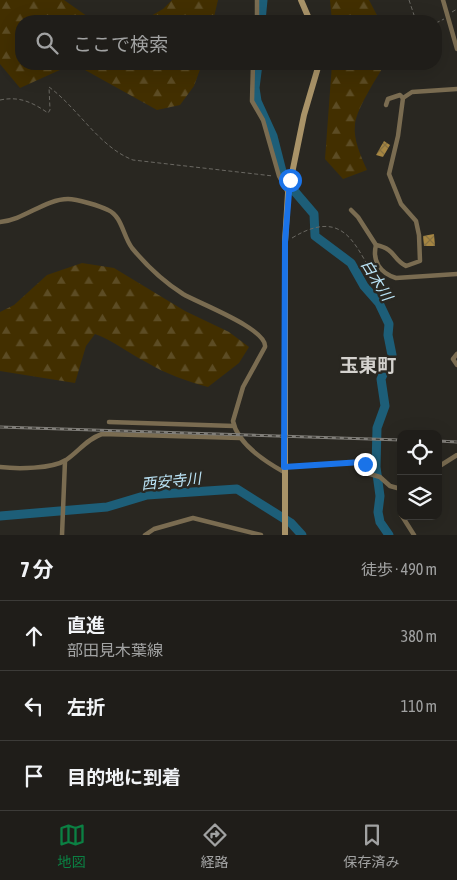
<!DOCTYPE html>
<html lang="ja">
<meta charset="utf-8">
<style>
:root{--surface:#1f1d19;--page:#2c2a26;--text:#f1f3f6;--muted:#a1a2a2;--line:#3c3b38;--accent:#0b8043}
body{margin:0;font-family:"Asap Condensed","Noto Sans JP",sans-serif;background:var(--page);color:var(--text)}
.controls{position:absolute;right:15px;bottom:15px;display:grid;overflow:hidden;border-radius:10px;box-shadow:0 5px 20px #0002}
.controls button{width:45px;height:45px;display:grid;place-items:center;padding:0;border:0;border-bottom:1px solid var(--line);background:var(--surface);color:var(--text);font:25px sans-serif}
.stop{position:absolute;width:15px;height:15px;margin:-11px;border:4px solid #1a73e8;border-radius:50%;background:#fff}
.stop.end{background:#1a73e8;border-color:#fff;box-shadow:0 1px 5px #0008}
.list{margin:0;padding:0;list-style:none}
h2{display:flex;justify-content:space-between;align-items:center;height:65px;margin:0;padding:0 20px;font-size:21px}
h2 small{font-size:16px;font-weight:400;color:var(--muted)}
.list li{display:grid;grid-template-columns:32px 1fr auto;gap:15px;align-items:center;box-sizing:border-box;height:70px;padding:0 20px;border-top:1px solid var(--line)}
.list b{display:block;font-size:19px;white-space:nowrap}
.list p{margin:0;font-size:16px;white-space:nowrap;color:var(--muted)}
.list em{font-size:16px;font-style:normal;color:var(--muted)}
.icon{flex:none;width:28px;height:28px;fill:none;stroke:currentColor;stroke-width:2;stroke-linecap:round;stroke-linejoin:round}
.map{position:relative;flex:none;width:457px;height:535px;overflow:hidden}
.search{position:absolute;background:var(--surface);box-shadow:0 5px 20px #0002;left:15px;right:15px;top:15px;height:55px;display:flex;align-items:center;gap:12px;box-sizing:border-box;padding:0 18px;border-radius:20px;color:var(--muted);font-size:19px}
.sheet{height:275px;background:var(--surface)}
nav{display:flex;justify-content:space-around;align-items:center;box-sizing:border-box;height:70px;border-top:1px solid var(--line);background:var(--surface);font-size:14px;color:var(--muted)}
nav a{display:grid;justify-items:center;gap:2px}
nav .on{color:var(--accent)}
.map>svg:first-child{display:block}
.forest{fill:url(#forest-firs)}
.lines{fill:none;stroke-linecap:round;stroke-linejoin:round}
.river{stroke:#1d5e78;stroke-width:9}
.building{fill:url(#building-cross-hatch)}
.path{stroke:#6a6862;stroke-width:1;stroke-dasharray:4 2.5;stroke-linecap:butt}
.street{stroke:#7a6c51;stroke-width:4.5}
.secondary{stroke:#a99368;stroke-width:6}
.rail-casing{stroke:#807e79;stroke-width:3}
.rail{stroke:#292721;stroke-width:1;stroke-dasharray:4;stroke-linecap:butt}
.route{stroke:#1a73e8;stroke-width:6}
.labels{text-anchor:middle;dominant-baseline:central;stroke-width:5;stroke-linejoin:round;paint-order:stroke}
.water-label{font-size:15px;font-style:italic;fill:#bbe4f7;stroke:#292721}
.district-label{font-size:19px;font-weight:bold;fill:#d4d2ce;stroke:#292721}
</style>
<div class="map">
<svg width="457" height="535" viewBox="0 0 457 535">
<defs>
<pattern id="forest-firs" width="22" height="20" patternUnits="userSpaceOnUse" patternTransform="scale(1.25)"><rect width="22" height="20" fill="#422f00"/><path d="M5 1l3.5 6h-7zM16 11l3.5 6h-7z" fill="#5c4c24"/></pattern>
<pattern id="building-cross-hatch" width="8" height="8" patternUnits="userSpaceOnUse" patternTransform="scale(1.25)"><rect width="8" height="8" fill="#a68642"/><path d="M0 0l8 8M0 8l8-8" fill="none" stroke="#877141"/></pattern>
</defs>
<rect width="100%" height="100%" fill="#292721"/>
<g class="forest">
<path d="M0 0H64L94 21H21V64H202L194 86 180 105 157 110 85 70 62 69 20 88 0 64Z"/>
<path d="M172 0H218L213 21H142L163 9Z"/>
<path d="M330 0H369L380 21H332Z"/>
<path d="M332 64H385C376 79 357 108 355 124 353 140 361 156 367 170L343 179 325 159Z"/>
<path d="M82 263 114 268 185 311 229 332 249 347 239 363 208 387C186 381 166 374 146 362 128 353 114 341 95 334L86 346 75 383 0 371V312L14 305 47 275Z"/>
</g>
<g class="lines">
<g class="river">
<path d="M261 21 263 0"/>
<path d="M258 64 255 88 257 101 273 136 284 179 314 214 315 236 351 263 364 286 379 303 389 324 388 335 392 355 381 379 385 406 377 428 376 467 380 496 378 512 380 522 389 535"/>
<path d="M0 516 107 507 147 495 237 489 291 523 302 535"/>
</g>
</g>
<g class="building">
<path d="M384 141 390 145 383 157 376 155Z"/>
<path d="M434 234 435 246H424L423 236Z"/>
</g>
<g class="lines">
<g class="path">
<path d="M409 0 416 21"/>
<path d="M452 12 457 9"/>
<path d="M436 23 444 19"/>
<path d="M0 100C19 96 32 102 48 113L50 110 49 87C78 108 99 147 133 160L273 176"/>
<path d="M292 238C361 196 358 282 388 280"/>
</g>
<g class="street">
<path d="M257 0V21"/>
<path d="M443 0 457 49"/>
<path d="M253 64 252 101 263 120 279 176 288 193"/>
<path d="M457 89 412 92 403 98 398 136 389 174 401 204 416 221 419 235 420 261 406 266C392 259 396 249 376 245 372 261 380 273 396 278L457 274"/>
<path d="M386 105 388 99 400 95 403 98"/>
<path d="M351 210 358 217 376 245"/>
<path d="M0 222C24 220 45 199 68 199 77 199 100 206 108 210 122 216 123 236 132 248 146 265 164 282 183 294 198 303 268 329 265 347L243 387 233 421C237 443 266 462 284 472"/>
<path d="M457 354 453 359 457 365"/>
<path d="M109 422 234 426"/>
<path d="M0 467C17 469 52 469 66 460 79 451 87 439 102 434L240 438"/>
<path d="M284 467 362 462 370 474 380 477 390 486 401 489"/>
<path d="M438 467 457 455"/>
<path d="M401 506V515"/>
<path d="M402 516 414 535"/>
<path d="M62 535 65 461"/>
<path d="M145 535 154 529 193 518 261 535"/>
</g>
<g class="secondary">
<path d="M301 0 310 21"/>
<path d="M285 535V242L288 193 304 115 319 64"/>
</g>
<defs>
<g id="rail">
<path d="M0 427 401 440"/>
<path d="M438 441 457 442"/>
</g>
</defs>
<use href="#rail" class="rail-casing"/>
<use href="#rail" class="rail"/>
</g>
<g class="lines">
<path class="route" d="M290 180 285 242 284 467 362 462 365 464"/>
</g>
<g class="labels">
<g class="water-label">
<text transform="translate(377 280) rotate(58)">白木川</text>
<text transform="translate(171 481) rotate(-6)">西安寺川</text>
</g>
<g class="district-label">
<text x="368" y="365">玉東町</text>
</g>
</g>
</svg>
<div class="controls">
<button><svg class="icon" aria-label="locate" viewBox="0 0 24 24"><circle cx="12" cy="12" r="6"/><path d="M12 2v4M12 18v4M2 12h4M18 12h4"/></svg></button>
<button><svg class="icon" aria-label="layers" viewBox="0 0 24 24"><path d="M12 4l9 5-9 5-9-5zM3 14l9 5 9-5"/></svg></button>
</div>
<div class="stop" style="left:290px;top:180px"></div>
<div class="stop end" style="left:365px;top:464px"></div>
<div class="search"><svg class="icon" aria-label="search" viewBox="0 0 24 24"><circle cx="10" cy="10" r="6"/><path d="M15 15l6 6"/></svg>ここで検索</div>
</div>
<section class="sheet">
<h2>7 分<small>徒歩 · 490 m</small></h2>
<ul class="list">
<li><svg class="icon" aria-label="ahead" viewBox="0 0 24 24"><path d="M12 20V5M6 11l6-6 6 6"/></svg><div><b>直進</b><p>部田見木葉線</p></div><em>380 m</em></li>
<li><svg class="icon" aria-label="left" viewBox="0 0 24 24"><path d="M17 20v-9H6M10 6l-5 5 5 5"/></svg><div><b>左折</b></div><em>110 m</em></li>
<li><svg class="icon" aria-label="arrive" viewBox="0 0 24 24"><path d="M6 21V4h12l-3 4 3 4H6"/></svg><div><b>目的地に到着</b></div></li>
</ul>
</section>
<nav>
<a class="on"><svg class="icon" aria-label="map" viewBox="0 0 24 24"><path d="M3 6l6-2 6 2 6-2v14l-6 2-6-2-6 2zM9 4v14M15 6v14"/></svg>地図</a>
<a><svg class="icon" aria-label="directions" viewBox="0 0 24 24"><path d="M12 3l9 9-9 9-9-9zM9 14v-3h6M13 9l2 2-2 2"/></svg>経路</a>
<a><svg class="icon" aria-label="saved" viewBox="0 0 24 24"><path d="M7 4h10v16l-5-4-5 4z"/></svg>保存済み</a>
</nav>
